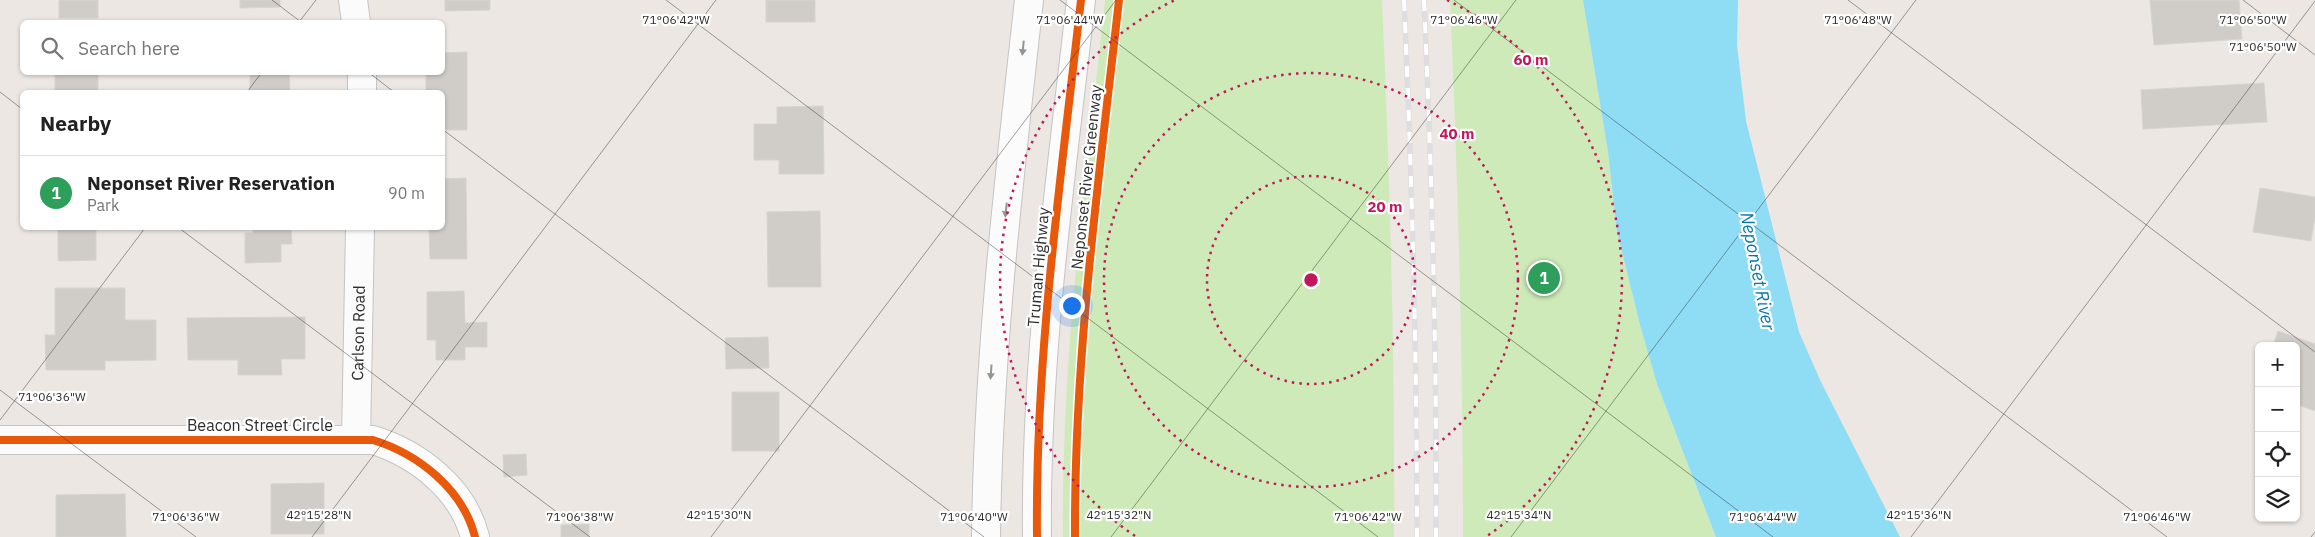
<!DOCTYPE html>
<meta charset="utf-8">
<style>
:root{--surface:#fff;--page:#f2f2f2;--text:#222;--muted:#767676;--line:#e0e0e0;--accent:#b45309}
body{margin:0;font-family:"IBM Plex Sans",sans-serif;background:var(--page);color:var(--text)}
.controls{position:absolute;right:15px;bottom:15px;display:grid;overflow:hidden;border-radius:8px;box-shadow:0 1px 4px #0004}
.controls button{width:45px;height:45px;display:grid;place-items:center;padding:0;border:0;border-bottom:1px solid var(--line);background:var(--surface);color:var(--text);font:25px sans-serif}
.you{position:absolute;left:1071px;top:305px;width:18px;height:18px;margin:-12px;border:4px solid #fff;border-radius:50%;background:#1a73e8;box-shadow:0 0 0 8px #1a73e833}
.badge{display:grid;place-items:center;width:32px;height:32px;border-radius:50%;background:var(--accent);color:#fff;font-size:16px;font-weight:700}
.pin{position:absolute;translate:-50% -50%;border:2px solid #fff;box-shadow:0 1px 5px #0006}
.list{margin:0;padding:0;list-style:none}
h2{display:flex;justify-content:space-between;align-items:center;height:65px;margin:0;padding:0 20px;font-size:21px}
h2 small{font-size:16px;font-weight:400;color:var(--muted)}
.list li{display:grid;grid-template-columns:32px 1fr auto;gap:15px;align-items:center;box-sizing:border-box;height:75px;padding:0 20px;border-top:1px solid var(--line)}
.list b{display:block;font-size:19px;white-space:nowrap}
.list p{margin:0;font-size:16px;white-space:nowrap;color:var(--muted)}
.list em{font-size:16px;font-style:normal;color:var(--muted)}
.icon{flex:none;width:28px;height:28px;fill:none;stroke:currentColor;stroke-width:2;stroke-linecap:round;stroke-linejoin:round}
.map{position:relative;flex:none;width:2315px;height:537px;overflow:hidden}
.search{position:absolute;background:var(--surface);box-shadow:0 1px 4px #0004;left:20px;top:20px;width:425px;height:55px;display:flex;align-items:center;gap:12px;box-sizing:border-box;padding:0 18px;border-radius:8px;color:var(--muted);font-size:19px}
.panel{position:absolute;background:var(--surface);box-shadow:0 1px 4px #0004;left:20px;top:90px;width:425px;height:140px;border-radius:8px}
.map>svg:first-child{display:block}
.green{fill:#ceeab8}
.water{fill:#8eddf4}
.building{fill:#d0cdc9;stroke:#d7d3ce}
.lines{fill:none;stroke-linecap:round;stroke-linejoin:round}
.street-casing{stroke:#c5c3c4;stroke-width:30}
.secondary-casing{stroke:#c5c3c4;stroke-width:30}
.street{stroke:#fcfbfb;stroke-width:28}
.secondary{stroke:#fcfbfb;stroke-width:28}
.rail-casing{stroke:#dedee0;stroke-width:5.5}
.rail{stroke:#fff;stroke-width:4;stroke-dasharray:11;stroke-linecap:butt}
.cycleway-casing{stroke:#fff;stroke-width:11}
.cycleway{stroke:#e8590c;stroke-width:8}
.oneway{fill:#949494}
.ticks{fill:none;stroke:#2d2d2d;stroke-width:1;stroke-opacity:0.45}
.ring{fill:none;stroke:#c2185b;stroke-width:2.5;stroke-dasharray:2.5 5}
.labels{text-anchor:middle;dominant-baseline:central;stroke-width:4.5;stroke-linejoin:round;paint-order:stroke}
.street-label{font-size:16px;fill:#2d2d2d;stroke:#fff}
.water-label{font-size:18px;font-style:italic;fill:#0077ad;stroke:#fff}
.ticks-label{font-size:12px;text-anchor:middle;fill:#2d2d2d;stroke:#fff;stroke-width:4.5;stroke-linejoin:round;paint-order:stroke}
.centre{fill:#c2185b;stroke:#fff;stroke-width:2.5}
.ring-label{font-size:15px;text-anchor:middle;font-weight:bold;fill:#c2185b;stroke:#fff;stroke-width:4.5;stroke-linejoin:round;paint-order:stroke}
</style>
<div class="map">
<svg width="2315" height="537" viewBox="0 0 2315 537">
<rect width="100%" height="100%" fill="#ece7e2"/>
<g class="green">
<path d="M1105 0H1382C1390 179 1395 358 1394 537H1063C1061 357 1086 178 1105 0Z"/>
<path d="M1450 0H1583L1608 152 1617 231 1640 325 1657 384 1716 537H1463C1463 358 1458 179 1450 0Z"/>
</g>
<path class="water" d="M1583 0H1738L1737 45 1746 121 1799 332 1821 382 1900 537H1716L1657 384 1640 325 1617 231 1608 152Z"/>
<g class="building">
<rect x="59" y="0" width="39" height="18"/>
<path d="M240 0H280V7L240 8Z"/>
<path d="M445 0H490V10L445 11Z"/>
<rect x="766" y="0" width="49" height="22"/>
<path d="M2150 0H2239L2242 39 2154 45Z"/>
<path d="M467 52V130H442V92H426V72H442V53Z"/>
<rect x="55" y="72" width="43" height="20"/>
<path d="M250 72H289L290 92H250Z"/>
<path d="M2264 83 2267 122 2143 129 2141 90Z"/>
<path d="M823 106 824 174H779V160H754V124H777V107Z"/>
<path d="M466 178 467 259H430L429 228H442V179Z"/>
<path d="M2260 188 2315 197V217L2311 241 2253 232Z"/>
<path d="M820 211 821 287H768L767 212Z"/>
<path d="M58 228H96V260L58 261Z"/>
<path d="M253 228H291L292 244H281V262L245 263V233H253Z"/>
<path d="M55 288H125V320H156V360L105 361V370H46L45 335H55Z"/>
<path d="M464 291 465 323 487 322V347H465V360H436V340H427V292Z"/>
<path d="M305 317V359H281L282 375H238V360H188L187 318Z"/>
<path d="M2278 331 2315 344V411L2296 404V346H2273Z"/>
<path d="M768 337 769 368 726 369 725 338Z"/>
<rect x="732" y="392" width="47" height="59"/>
<path d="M526 454 527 475 504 477 503 455Z"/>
<path d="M324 483V534H271V484Z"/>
<path d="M125 494 126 537H56V495Z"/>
<path d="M589 524V537H561V525Z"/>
</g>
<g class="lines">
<defs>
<g id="street">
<path d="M353 0 356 22"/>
<path d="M362 72V92"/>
<path id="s1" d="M356 439 360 228"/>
<path d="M0 440H373C418 454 463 489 475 537"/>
</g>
<g id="secondary">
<path d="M986 537C988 357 1009 179 1029 0"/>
<path d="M1037 537C1035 357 1061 178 1081 0"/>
</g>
</defs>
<use href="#street" class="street-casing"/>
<use href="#secondary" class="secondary-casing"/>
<use href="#street" class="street"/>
<use href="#secondary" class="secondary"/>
<defs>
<g id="rail">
<path d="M1404 0C1412 179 1417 358 1417 537"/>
<path d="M1424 0C1432 179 1437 358 1436 537"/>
</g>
</defs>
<use href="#rail" class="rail-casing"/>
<use href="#rail" class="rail"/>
<defs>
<g id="cycleway">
<path d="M0 440H373C418 454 463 489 475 537"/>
<path d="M1037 537C1035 357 1061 178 1081 0"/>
<path d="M1075 537C1074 357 1099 178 1119 0"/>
</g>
</defs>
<use href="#cycleway" class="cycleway-casing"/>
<use href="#cycleway" class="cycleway"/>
</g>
<defs><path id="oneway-solid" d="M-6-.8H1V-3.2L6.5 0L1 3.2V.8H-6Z" transform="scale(1.25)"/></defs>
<g class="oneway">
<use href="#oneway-solid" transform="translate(1023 48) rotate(96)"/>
<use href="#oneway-solid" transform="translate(1006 210) rotate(96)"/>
<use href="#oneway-solid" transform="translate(991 372) rotate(94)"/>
</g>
<path class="ticks" d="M272 0 301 22M666 0 1378 537M1060 0 1773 537M1454 0 2167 537M1848 0 2315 352M2243 0 2315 55M299 22 316 0M368 72 394 92M0 92 22 109M247 92 262 72M442 129 984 537M179 228 590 537M0 390 196 537M0 420 145 228M312 537 716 0M711 537 1116 0M1111 537 1516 0M1511 537 1916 0M1911 537 2315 1M2311 537 2315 532"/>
<g class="ring">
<circle cx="1311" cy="280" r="104"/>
<circle cx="1311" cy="280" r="207"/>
<path d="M1135 536A311 311 0 0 1 1175 0M1447 0A311 311 0 0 1 1487 536"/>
</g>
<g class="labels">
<g class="street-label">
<text transform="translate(1086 177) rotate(-84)">Neponset River Greenway</text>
<text transform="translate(1038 267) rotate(-85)">Truman Highway</text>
<text stroke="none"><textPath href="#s1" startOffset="106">Carlson Road</textPath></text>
<text x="260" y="425">Beacon Street Circle</text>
</g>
<g class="water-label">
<text transform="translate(1758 271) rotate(79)">Neponset River</text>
</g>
</g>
<g class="ticks-label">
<text x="2253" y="24">71°06'50"W</text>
<text x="676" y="24">71°06'42"W</text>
<text x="1070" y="24">71°06'44"W</text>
<text x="1858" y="24">71°06'48"W</text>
<text x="1464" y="24">71°06'46"W</text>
<text x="2263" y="51">71°06'50"W</text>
<text x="52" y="401">71°06'36"W</text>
<text x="319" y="519">42°15'28"N</text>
<text x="719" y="519">42°15'30"N</text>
<text x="1119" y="519">42°15'32"N</text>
<text x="1519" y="519">42°15'34"N</text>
<text x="1919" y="519">42°15'36"N</text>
<text x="186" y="521">71°06'36"W</text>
<text x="580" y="521">71°06'38"W</text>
<text x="974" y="521">71°06'40"W</text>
<text x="1368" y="521">71°06'42"W</text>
<text x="1763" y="521">71°06'44"W</text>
<text x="2157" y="521">71°06'46"W</text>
</g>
<circle cx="1311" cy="280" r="8" class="centre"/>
<g class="ring-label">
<text x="1531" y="65">60 m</text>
<text x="1457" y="139">40 m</text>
<text x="1385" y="212">20 m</text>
</g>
</svg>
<div class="controls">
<button>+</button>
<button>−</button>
<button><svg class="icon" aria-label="locate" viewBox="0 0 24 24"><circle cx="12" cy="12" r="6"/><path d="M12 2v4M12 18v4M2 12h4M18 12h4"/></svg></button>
<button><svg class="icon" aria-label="layers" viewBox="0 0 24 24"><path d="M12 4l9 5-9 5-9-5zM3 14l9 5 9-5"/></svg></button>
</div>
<div class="you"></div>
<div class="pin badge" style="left:1544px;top:278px;background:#2e9e5b">1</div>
<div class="search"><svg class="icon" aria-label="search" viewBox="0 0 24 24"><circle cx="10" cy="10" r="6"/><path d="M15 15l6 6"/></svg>Search here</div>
<section class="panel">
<h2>Nearby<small></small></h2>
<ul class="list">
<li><span class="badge" style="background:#2e9e5b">1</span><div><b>Neponset River Reservation</b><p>Park</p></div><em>90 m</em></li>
</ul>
</section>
</div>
